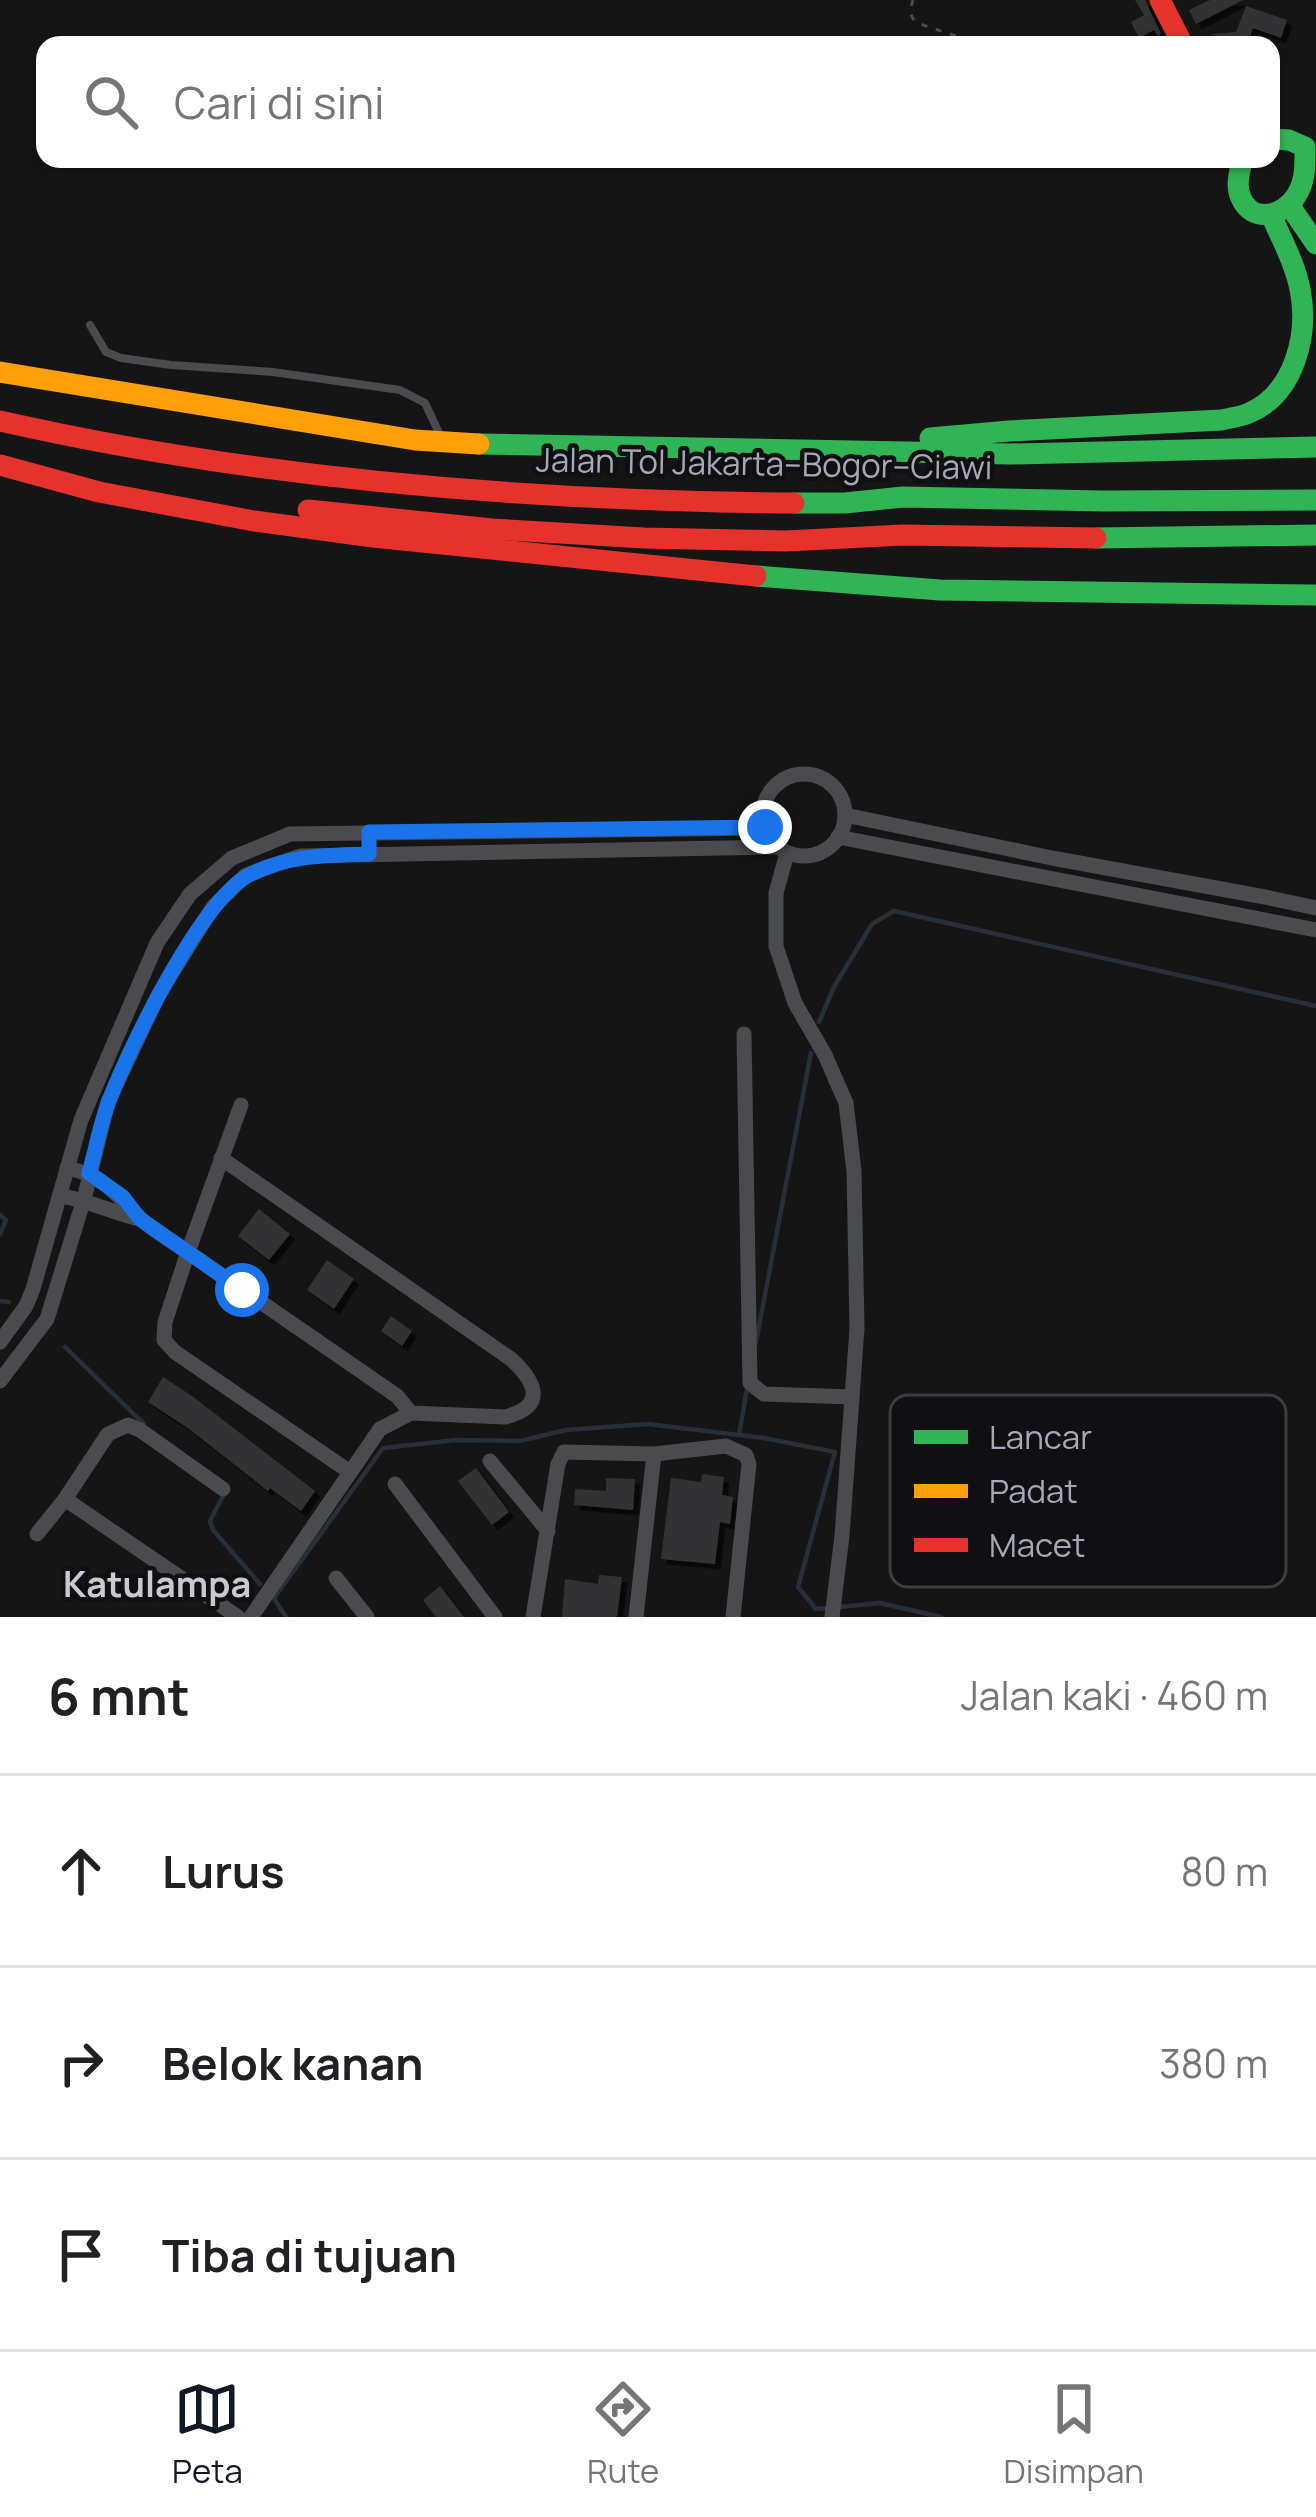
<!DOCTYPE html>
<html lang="id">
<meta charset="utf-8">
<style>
:root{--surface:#fff;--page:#f6f6f6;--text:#202124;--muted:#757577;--line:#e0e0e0;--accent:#111827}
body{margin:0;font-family:Manrope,sans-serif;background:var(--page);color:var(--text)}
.stop{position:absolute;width:36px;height:36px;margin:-27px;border:9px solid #1a73e8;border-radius:50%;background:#fff}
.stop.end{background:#1a73e8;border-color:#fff;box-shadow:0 3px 12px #0008}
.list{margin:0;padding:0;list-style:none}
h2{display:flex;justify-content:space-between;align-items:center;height:156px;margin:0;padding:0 48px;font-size:51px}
h2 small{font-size:39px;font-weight:400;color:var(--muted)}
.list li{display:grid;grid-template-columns:78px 1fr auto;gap:36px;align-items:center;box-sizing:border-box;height:192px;padding:0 48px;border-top:3px solid var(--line)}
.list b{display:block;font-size:45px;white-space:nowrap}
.list em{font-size:39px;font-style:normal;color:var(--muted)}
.icon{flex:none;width:66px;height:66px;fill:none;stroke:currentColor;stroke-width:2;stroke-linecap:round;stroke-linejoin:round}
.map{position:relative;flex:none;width:1316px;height:1617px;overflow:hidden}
.search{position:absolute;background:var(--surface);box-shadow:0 3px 9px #0004;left:36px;right:36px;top:36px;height:132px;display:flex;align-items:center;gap:30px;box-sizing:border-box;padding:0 42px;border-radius:24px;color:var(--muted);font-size:45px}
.sheet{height:732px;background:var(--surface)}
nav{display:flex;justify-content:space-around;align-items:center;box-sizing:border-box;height:168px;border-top:3px solid var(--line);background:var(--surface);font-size:33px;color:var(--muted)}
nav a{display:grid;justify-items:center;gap:6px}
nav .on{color:var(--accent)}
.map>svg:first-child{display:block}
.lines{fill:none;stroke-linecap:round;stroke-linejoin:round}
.stream{stroke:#282f38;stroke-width:4.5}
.building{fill:#333334;filter:url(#shadow)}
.path{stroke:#4b4b50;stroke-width:3;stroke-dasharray:6 9;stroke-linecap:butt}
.lane{stroke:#494b4e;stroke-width:8}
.street{stroke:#494b4e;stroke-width:15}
.fast{stroke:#30b455;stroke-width:21}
.slow{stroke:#ff9f0a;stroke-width:21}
.jam{stroke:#e5322d;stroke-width:21}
.route{stroke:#1a73e8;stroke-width:15}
.labels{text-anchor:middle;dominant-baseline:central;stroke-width:9;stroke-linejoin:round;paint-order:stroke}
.street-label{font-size:33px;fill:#a5a9b7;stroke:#100f11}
.neighbourhood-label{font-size:36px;font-weight:bold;fill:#c7c9d3;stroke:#100f11}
.key{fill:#100f11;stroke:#3d3d43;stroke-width:3}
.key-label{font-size:33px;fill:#a5a9b7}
</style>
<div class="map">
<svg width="1316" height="1617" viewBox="0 0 1316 1617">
<defs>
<filter id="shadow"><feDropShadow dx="5.5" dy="5.5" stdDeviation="0" flood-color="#0009"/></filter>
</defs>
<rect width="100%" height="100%" fill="#151515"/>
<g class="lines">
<g class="stream">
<path d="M819 1022 834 987 872 924 894 911 1316 1006"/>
<path d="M0 1215 6 1220 0 1234"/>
<path d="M0 1301 9 1302"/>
<path d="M756 1342 811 1053"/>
<path d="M65 1347 144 1424"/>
<path d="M739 1435 747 1389"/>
<path d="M225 1492 210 1521 213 1530 260 1584"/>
<path d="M273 1597 286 1617"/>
<path d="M274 1598 383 1448 456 1440 520 1441 566 1430 648 1424 764 1438 835 1452 798 1587 816 1609 829 1608"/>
<path d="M840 1607 880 1603 941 1617"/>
</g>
</g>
<g class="building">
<path d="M1135 0H1145L1161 34 1158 36 1154 30 1139 38 1131 22 1144 15Z"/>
<path d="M1210 0H1243L1196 24 1189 10Z"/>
<path d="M1246 6 1287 20 1281 38 1253 28 1247 45H1239L1211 34 1236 32Z"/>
<path d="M259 1209 290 1234 269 1260 238 1236Z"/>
<path d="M327 1260 354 1279 334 1309 307 1290Z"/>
<path d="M391 1316 412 1331 402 1346 381 1331Z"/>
<path d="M163 1377 192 1396 315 1491 301 1511 270 1488 268 1491 188 1428 148 1402Z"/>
<path d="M476 1468 509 1512 492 1525 458 1481Z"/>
<path d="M702 1474 724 1477 722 1495 733 1497 730 1524 720 1522 715 1564 661 1559 671 1478 701 1482Z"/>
<path d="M606 1478 635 1479 633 1510 574 1505 575 1489 606 1491Z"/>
<path d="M599 1575 622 1577 617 1617H562L565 1579 598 1584Z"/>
<path d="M440 1586 464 1617H436L423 1600Z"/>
</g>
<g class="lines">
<path class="path" d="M913 0C910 10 909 16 917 23L983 45"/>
<path class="lane" d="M90 325 106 352 121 358 171 365 273 372 400 390 425 403 440 435"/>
<g class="street">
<circle cx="804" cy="815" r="41"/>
<path d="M845 815 1052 858 1265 897 1316 908"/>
<path d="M838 837 1316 930"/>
<path d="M787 853 776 893V946L795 1003 825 1055 846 1103 854 1171 857 1328 842 1536 832 1617"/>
<path d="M744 1034 750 1383 764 1394 852 1397"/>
<path d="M221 1158 511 1359C535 1381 548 1406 505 1417L411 1413 397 1396 188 1252 241 1105"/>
<path d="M67 1168C105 1176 113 1192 139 1217 153 1231 172 1241 188 1252L165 1322 164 1340 175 1352 350 1472"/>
<path d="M61 1196C89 1200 112 1213 140 1219"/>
<path d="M0 1342 26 1306 33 1289 81 1120 157 943 190 894 232 858 290 834 765 828"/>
<path d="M0 1381 47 1319 84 1199 108 1102 159 994 213 907 246 875 300 856 778 847"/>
<path d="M490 1461 548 1531"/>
<path d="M395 1484 495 1617"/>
<path d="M65 1499 238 1617"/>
<path d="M37 1534 65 1499 108 1434 128 1425 140 1430 223 1489"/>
<path d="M336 1578 367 1617"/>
<path d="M251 1617 380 1429 411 1413"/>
<path d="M533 1617 558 1464 564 1452 654 1454 726 1446 746 1455 749 1464 733 1617"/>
<path d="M636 1617 654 1454"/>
</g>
<g class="fast">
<path d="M1242 159C1240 172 1235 185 1241 198 1252 224 1284 216 1296 196 1306 181 1305 164 1305 147L1289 140 1271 139"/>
<path d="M1294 212 1316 244"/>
<path d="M930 438 1009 431 1221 420C1230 418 1240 417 1249 413 1295 393 1309 334 1300 289 1295 264 1282 240 1272 217"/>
<path d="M479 444 1011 454 1316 447"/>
<path d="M794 503H845L903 497 1103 501 1316 500"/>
<path d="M1096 538 1316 535"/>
<path d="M756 576 940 590 1316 595"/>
</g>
<path class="slow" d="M0 372 415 440 479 444"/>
<g class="jam">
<path d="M1160 0 1183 45"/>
<path d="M0 421C256 479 532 501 794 503"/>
<path d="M0 465 99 492 254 521 373 537 756 576"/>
<path d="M308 510 492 529 644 538 786 541 903 535 1096 538"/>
</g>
</g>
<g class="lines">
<path class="route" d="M242 1290 140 1219 123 1197 89 1173C96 1149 100 1124 109 1101 129 1048 202 897 251 874 289 855 328 855 369 854V832L765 827"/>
</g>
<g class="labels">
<g class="street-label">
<text transform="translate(764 463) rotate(1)">Jalan Tol Jakarta–Bogor–Ciawi</text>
</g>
<g class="neighbourhood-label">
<text x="157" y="1583">Katulampa</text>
</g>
</g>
<rect x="890" y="1395" width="396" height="192" rx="18" class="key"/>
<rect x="914" y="1430" width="54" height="14" fill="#30b455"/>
<rect x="914" y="1484" width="54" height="14" fill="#ff9f0a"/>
<rect x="914" y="1538" width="54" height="14" fill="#e5322d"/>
<g class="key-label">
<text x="989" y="1449">Lancar</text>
<text x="989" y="1503">Padat</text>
<text x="989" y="1557">Macet</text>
</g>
</svg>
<div class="stop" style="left:242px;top:1290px"></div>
<div class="stop end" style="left:765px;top:827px"></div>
<div class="search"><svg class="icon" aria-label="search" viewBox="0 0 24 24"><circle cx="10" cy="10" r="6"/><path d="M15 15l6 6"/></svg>Cari di sini</div>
</div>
<section class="sheet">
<h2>6 mnt<small>Jalan kaki · 460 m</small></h2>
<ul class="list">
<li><svg class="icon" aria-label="ahead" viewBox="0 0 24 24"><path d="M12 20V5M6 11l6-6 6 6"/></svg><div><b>Lurus</b></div><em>80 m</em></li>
<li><svg class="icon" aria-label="right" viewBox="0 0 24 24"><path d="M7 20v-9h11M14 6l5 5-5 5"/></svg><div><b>Belok kanan</b></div><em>380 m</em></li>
<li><svg class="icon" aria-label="arrive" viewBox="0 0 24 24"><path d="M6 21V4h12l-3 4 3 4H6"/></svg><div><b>Tiba di tujuan</b></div></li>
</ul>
</section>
<nav>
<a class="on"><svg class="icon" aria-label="map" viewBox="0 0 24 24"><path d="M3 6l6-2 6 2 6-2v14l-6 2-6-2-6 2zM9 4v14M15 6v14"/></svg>Peta</a>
<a><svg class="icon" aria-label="directions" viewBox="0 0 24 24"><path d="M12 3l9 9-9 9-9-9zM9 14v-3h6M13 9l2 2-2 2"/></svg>Rute</a>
<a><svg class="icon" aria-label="saved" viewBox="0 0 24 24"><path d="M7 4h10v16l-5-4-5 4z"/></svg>Disimpan</a>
</nav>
